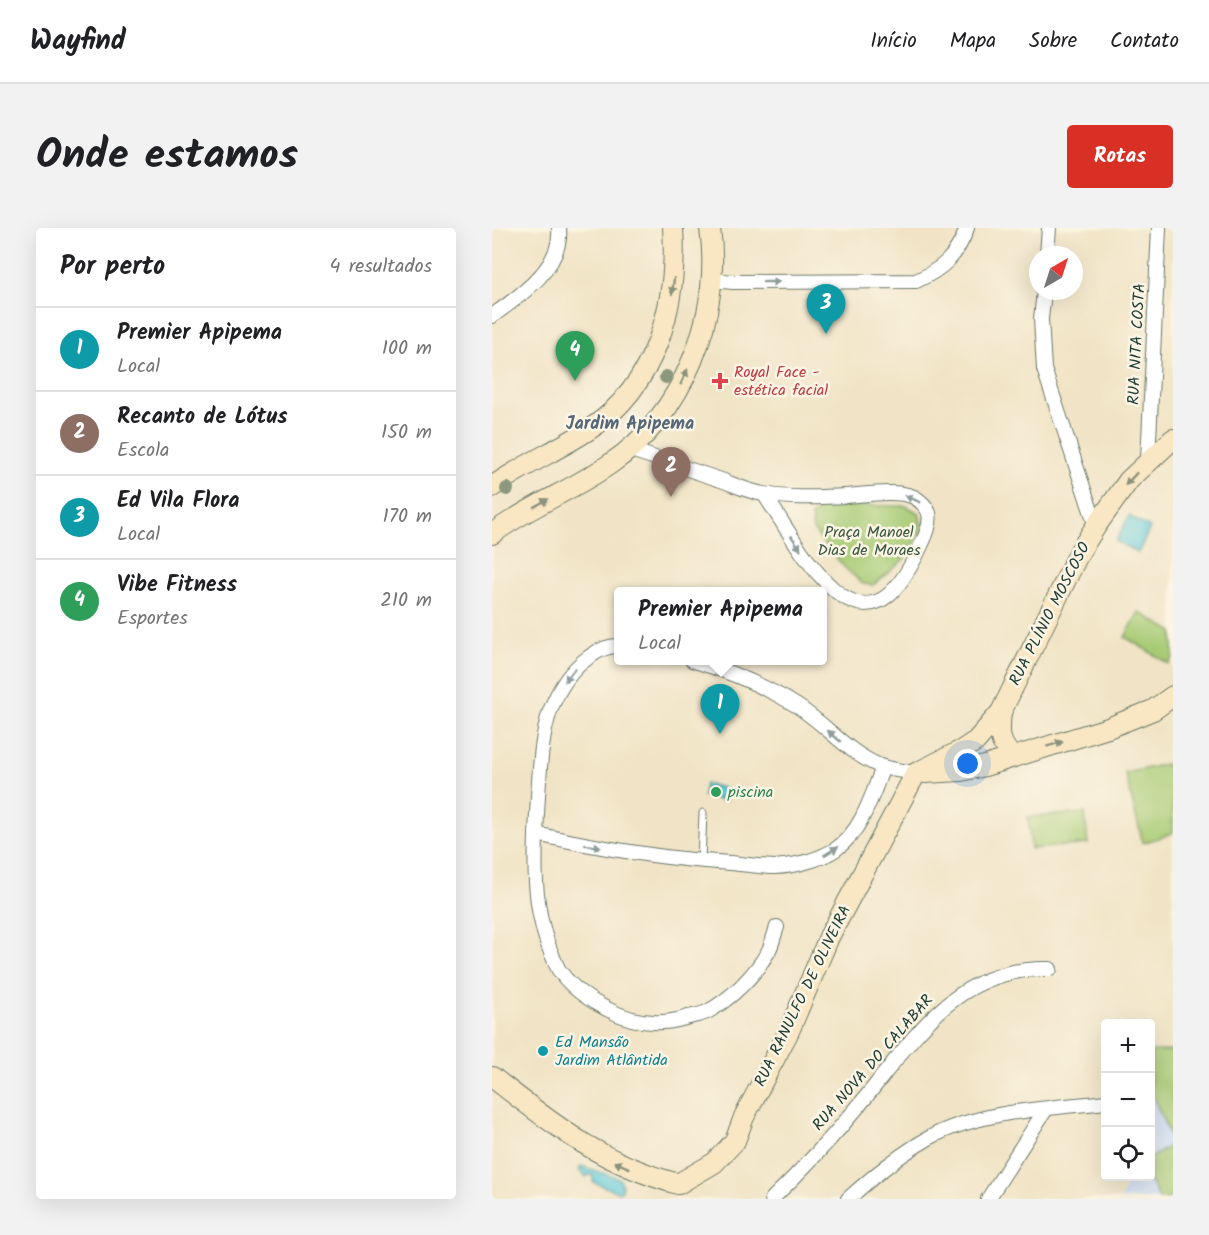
<!DOCTYPE html>
<html lang="pt">
<meta charset="utf-8">
<style>
:root{--surface:#fff;--page:#f2f2f2;--text:#202124;--muted:#757577;--line:#e0e0e0;--accent:#d93025}
body{margin:0;font-family:Kalam,sans-serif;background:var(--page);color:var(--text)}
.controls{position:absolute;right:18px;bottom:18px;display:grid;overflow:hidden;border-radius:6px;box-shadow:0 6px 24px #0002}
.controls button{width:54px;height:54px;display:grid;place-items:center;padding:0;border:0;border-bottom:2px solid var(--line);background:var(--surface);color:var(--text);font:30px sans-serif}
.compass{position:absolute;left:537px;top:18px;width:54px;height:54px;border-radius:50%;background:var(--surface);box-shadow:0 6px 24px #0002;rotate:39deg}
.you{position:absolute;left:476px;top:536px;width:21px;height:21px;margin:-15px;border:4px solid #fff;border-radius:50%;background:#1a73e8;box-shadow:0 0 0 9px #1a73e833}
.badge{display:grid;place-items:center;width:39px;height:39px;border-radius:50%;background:var(--accent);color:#fff;font-size:20px;font-weight:700}
.pin{position:absolute;translate:-50% -50px;filter:drop-shadow(0 2px 3px #0008)}
.pin::after{content:'';position:absolute;top:32px;width:21px;height:18px;background:inherit;clip-path:polygon(0 0,100% 0,50% 100%)}
.popup{position:absolute;left:122px;top:359px;width:213px;height:78px;box-sizing:border-box;display:grid;place-content:center;border-radius:6px;background:var(--surface);filter:drop-shadow(0 2px 4px #0005);font-size:20px;white-space:nowrap;color:var(--muted)}
.popup b{font-size:22px;color:var(--text)}
.popup::after{content:'';position:absolute;left:50%;top:100%;margin-left:-12px;border:12px solid transparent;border-top-color:var(--surface)}
.list{margin:0;padding:0;list-style:none}
h2{display:flex;justify-content:space-between;align-items:center;height:78px;margin:0;padding:0 24px;font-size:26px}
h2 small{font-size:20px;font-weight:400;color:var(--muted)}
.list li{display:grid;grid-template-columns:39px 1fr auto;gap:18px;align-items:center;box-sizing:border-box;height:84px;padding:0 24px;border-top:2px solid var(--line)}
.list b{display:block;font-size:22px;white-space:nowrap}
.list p{margin:0;font-size:20px;white-space:nowrap;color:var(--muted)}
.list em{font-size:20px;font-style:normal;color:var(--muted)}
.icon{flex:none;width:33px;height:33px;fill:none;stroke:currentColor;stroke-width:2;stroke-linecap:round;stroke-linejoin:round}
.map{position:relative;flex:none;width:681px;height:971px;overflow:hidden;border-radius:6px}
header{display:flex;align-items:center;gap:36px;box-sizing:border-box;height:84px;padding:0 30px;background:var(--surface);border-bottom:2px solid var(--line)}
header strong{font-size:28px}
nav{display:flex;gap:33px;margin-inline-start:auto;font-size:21px}
.intro{display:flex;align-items:center;justify-content:space-between;box-sizing:border-box;height:144px;padding:0 36px}
h1{margin:0;font-size:42px}
.button{padding:15px 27px;border-radius:6px;background:var(--accent);color:#fff;font-size:21px;font-weight:700}
main{display:flex;gap:36px;padding:0 36px}
aside{flex:1;background:var(--surface);border-radius:6px;box-shadow:0 6px 24px #0002}
.map>svg:first-child{display:block}
.built{fill:#c9dcf9}
.green{fill:#a7cb74;stroke:#638454;stroke-width:1.5}
.water{fill:#5ec9d8;stroke:#3e8386;stroke-width:1.5}
.lines{fill:none;stroke-linecap:round;stroke-linejoin:round}
.lane-casing{stroke:#687767;stroke-width:9}
.street-casing{stroke:#687767;stroke-width:16}
.secondary-casing{stroke:#687767;stroke-width:22}
.lane{stroke:#fff;stroke-width:7}
.street{stroke:#fff;stroke-width:14}
.secondary{stroke:#f9e7c3;stroke-width:20}
.tree{fill:#8c987d}
.oneway{fill:#8f9e9a}
.oneway2{fill:#8c927c}
.health-dot{fill:#e0444e;stroke:#fcf5e5;stroke-width:2}
.leisure-dot{fill:#2e9e5b;stroke:#fcf5e5;stroke-width:2}
.culture-dot{fill:#0f9aa8;stroke:#fcf5e5;stroke-width:2}
.labels{text-anchor:middle;dominant-baseline:central;stroke-width:5;stroke-linejoin:round;paint-order:stroke}
.street-label{font-size:16px;fill:#1f3d34;stroke:#fcf5e5}
.health-label{font-size:16px;fill:#be3a42;stroke:#fcf5e5;text-anchor:start}
.park-label{font-size:16px;fill:#3a5941;stroke:#fcf5e5}
.leisure-label{font-size:16px;fill:#27864d;stroke:#fcf5e5;text-anchor:start}
.culture-label{font-size:16px;fill:#0d838f;stroke:#fcf5e5;text-anchor:start}
.neighbourhood-label{font-size:18px;font-weight:bold;fill:#57677a;stroke:#fcf5e5}
</style>
<header>
<strong>Wayfind</strong>
<nav><a>Início</a><a>Mapa</a><a>Sobre</a><a>Contato</a></nav>
</header>
<div class="intro"><h1>Onde estamos</h1><a class="button">Rotas</a></div>
<main>
<aside>
<h2>Por perto<small>4 resultados</small></h2>
<ul class="list">
<li><span class="badge" style="background:#0f9aa8">1</span><div><b>Premier Apipema</b><p>Local</p></div><em>100 m</em></li>
<li><span class="badge" style="background:#8d6e63">2</span><div><b>Recanto de Lótus</b><p>Escola</p></div><em>150 m</em></li>
<li><span class="badge" style="background:#0f9aa8">3</span><div><b>Ed Vila Flora</b><p>Local</p></div><em>170 m</em></li>
<li><span class="badge" style="background:#2e9e5b">4</span><div><b>Vibe Fitness</b><p>Esportes</p></div><em>210 m</em></li>
</ul>
</aside>
<div class="map">
<svg width="681" height="971" viewBox="0 0 681 971">
<rect width="100%" height="100%" fill="#fcf5e5"/>
<filter id="ink" filterUnits="userSpaceOnUse"><feTurbulence type="fractalNoise" baseFrequency=".0167" numOctaves="2"/><feDisplacementMap in="SourceGraphic" scale="12" xChannelSelector="R" yChannelSelector="G"/><feConvolveMatrix kernelMatrix="1 2 1 2 8 2 1 2 1" color-interpolation-filters="sRGB"/></filter>
<filter id="wash" filterUnits="userSpaceOnUse"><feTurbulence type="fractalNoise" baseFrequency=".008" numOctaves="4" result="noise"/><feDisplacementMap in="SourceGraphic" scale="24" xChannelSelector="R" yChannelSelector="G"/><feGaussianBlur stdDeviation="1.35" result="paint"/><feColorMatrix in="noise" values="0 0 0 0 0 0 0 0 0 0 0 0 0 0 0 0 0 1.4 0 .05"/><feComposite in="paint" operator="in"/></filter>
<g filter="url(#wash)">
<rect width="100%" height="100%" fill="#f1e4c6"/>
<path class="built" d="M681 822V971H629L637 949 658 948 659 823Z"/>
<g class="green">
<path d="M352 277 414 278 427 285C428 289 430 295 429 299 425 324 399 343 381 357L371 356 353 340 321 302 319 288 331 280Z"/>
<path d="M647 384 681 404V429L677 436 633 409Z"/>
<path d="M674 536 681 566V605L651 615 633 545Z"/>
<path d="M593 585 596 616 539 621 536 589Z"/>
<path d="M659 823H681V970L667 971 656 949 658 948 659 930 681 915 659 864Z"/>
</g>
<g class="water">
<path d="M637 288 658 300 646 325 624 313Z"/>
<path d="M213 556 236 561 233 573 211 568Z"/>
<path d="M89 938 127 950 130 957V962L126 964 101 954V947H97L94 949 87 942Z"/>
</g>
</g>
<g filter="url(#ink)">
<g class="lines">
<defs>
<path id="lane" d="M209 633 211 585"/>
<g id="street">
<path d="M555 27 557 0"/>
<path d="M220 52 241 54 424 53C451 41 465 28 475 0"/>
<path d="M552 63 549 91 552 141 604 298"/>
<path d="M0 88C28 68 71 39 67 0"/>
<path d="M139 222C169 232 199 242 229 252 243 257 258 264 272 266 299 271 327 269 354 268 372 267 405 261 422 269 428 272 435 279 437 285 440 297 431 313 426 324 411 354 388 394 349 367 318 345 293 297 272 266"/>
<path d="M656 233 667 0"/>
<path d="M126 418C116 418 105 423 97 429 78 442 66 462 58 483 49 510 48 540 46 568 43 622 38 678 61 729 63 734 65 740 69 745 81 761 97 772 115 781 139 794 166 798 193 790 200 788 208 787 215 784 239 771 262 748 276 724 280 717 282 707 285 699"/>
<path d="M200 432C236 443 271 457 302 476 333 495 354 524 388 538 399 542 413 543 424 545"/>
<path d="M44 606C107 620 173 631 238 635 253 636 268 639 283 639 303 638 327 632 344 621 370 603 380 567 391 539"/>
<path d="M280 971C309 943 338 912 364 881 419 816 460 738 558 741"/>
<path d="M356 971C381 948 407 927 437 910 485 883 560 880 614 874"/>
<path d="M496 971 554 881"/>
</g>
<g id="secondary">
<path d="M0 259C31 237 66 222 98 201 165 157 186 75 181 0"/>
<path d="M0 306C37 278 81 262 118 236 192 186 230 88 218 0"/>
<path d="M509 484C507 504 506 515 521 529"/>
<path d="M424 545 470 522 484 513 509 484 588 323 604 298 637 252 681 211"/>
<path d="M433 545 469 543 493 538 616 500 661 482 681 468"/>
<path d="M0 849C62 897 108 935 186 956L222 935 243 913 252 889 297 803 337 709 424 545"/>
</g>
</defs>
<use href="#lane" class="lane-casing"/>
<use href="#street" class="street-casing"/>
<use href="#secondary" class="secondary-casing"/>
<use href="#lane" class="lane"/>
<use href="#street" class="street"/>
<use href="#secondary" class="secondary"/>
</g>
<g class="tree">
<circle cx="174" cy="149" r="7"/>
<circle cx="15" cy="261" r="7"/>
</g>
<defs><path id="oneway-solid" d="M-6-.8H1V-3.2L6.5 0L1 3.2V.8H-6Z" transform="scale(1.5)"/></defs>
<g class="oneway">
<use href="#oneway-solid" transform="translate(279 54)"/>
<use href="#oneway-solid" transform="translate(421 271) rotate(-155)"/>
<use href="#oneway-solid" transform="translate(304 315) rotate(56)"/>
<use href="#oneway-solid" transform="translate(78 447) rotate(127)"/>
<use href="#oneway-solid" transform="translate(342 508) rotate(-139)"/>
<use href="#oneway-solid" transform="translate(101 618) rotate(9)"/>
<use href="#oneway-solid" transform="translate(339 623) rotate(-32)"/>
</g>
<g class="oneway2">
<use href="#oneway-solid" transform="translate(181 58) rotate(98)"/>
<use href="#oneway-solid" transform="translate(192 149) rotate(-66)"/>
<use href="#oneway-solid" transform="translate(639 251) rotate(133)"/>
<use href="#oneway-solid" transform="translate(49 275) rotate(-29)"/>
<use href="#oneway-solid" transform="translate(563 516) rotate(-17)"/>
<use href="#oneway-solid" transform="translate(130 937) rotate(-157)"/>
</g>
</g>
<path class="health-dot" d="M225 144h6v6h6v6h-6v6h-6v-6h-6v-6h6z"/>
<circle class="leisure-dot" cx="224" cy="564" r="6"/>
<circle class="culture-dot" cx="51" cy="823" r="6"/>
<g class="labels">
<g class="street-label">
<text transform="translate(645 116) rotate(-87)">RUA NITA COSTA</text>
<text transform="translate(558 386) rotate(-63)">RUA PLÍNIO MOSCOSO</text>
<text transform="translate(311 768) rotate(-64)">RUA RANULFO DE OLIVEIRA</text>
<text transform="translate(381 835) rotate(-49)">RUA NOVA DO CALABAR</text>
</g>
<g class="health-label">
<text x="242" y="144">Royal Face -<tspan x="242" dy="18">estética facial</tspan></text>
</g>
<g class="park-label">
<text x="377" y="304">Praça Manoel<tspan x="377" dy="18">Dias de Moraes</tspan></text>
</g>
<g class="leisure-label">
<text x="236" y="564">piscina</text>
</g>
<g class="culture-label">
<text x="63" y="814">Ed Mansão<tspan x="63" dy="18">Jardim Atlântida</tspan></text>
</g>
<g class="neighbourhood-label">
<text x="138" y="196">Jardim Apipema</text>
</g>
</g>
</svg>
<div class="controls">
<button>+</button>
<button>−</button>
<button><svg class="icon" aria-label="locate" viewBox="0 0 24 24"><circle cx="12" cy="12" r="6"/><path d="M12 2v4M12 18v4M2 12h4M18 12h4"/></svg></button>
</div>
<svg class="compass" viewBox="-18 -18 36 36"><path d="M0-13l5 13h-10z" fill="#e53935"/><path d="M0 13l5-13h-10z" fill="#757577"/></svg>
<div class="you"></div>
<div class="pin badge" style="left:228px;top:506px;background:#0f9aa8">1</div>
<div class="popup"><b>Premier Apipema</b>Local</div>
<div class="pin badge" style="left:179px;top:269px;background:#8d6e63">2</div>
<div class="pin badge" style="left:334px;top:106px;background:#0f9aa8">3</div>
<div class="pin badge" style="left:83px;top:153px;background:#2e9e5b">4</div>
</div>
</main>
